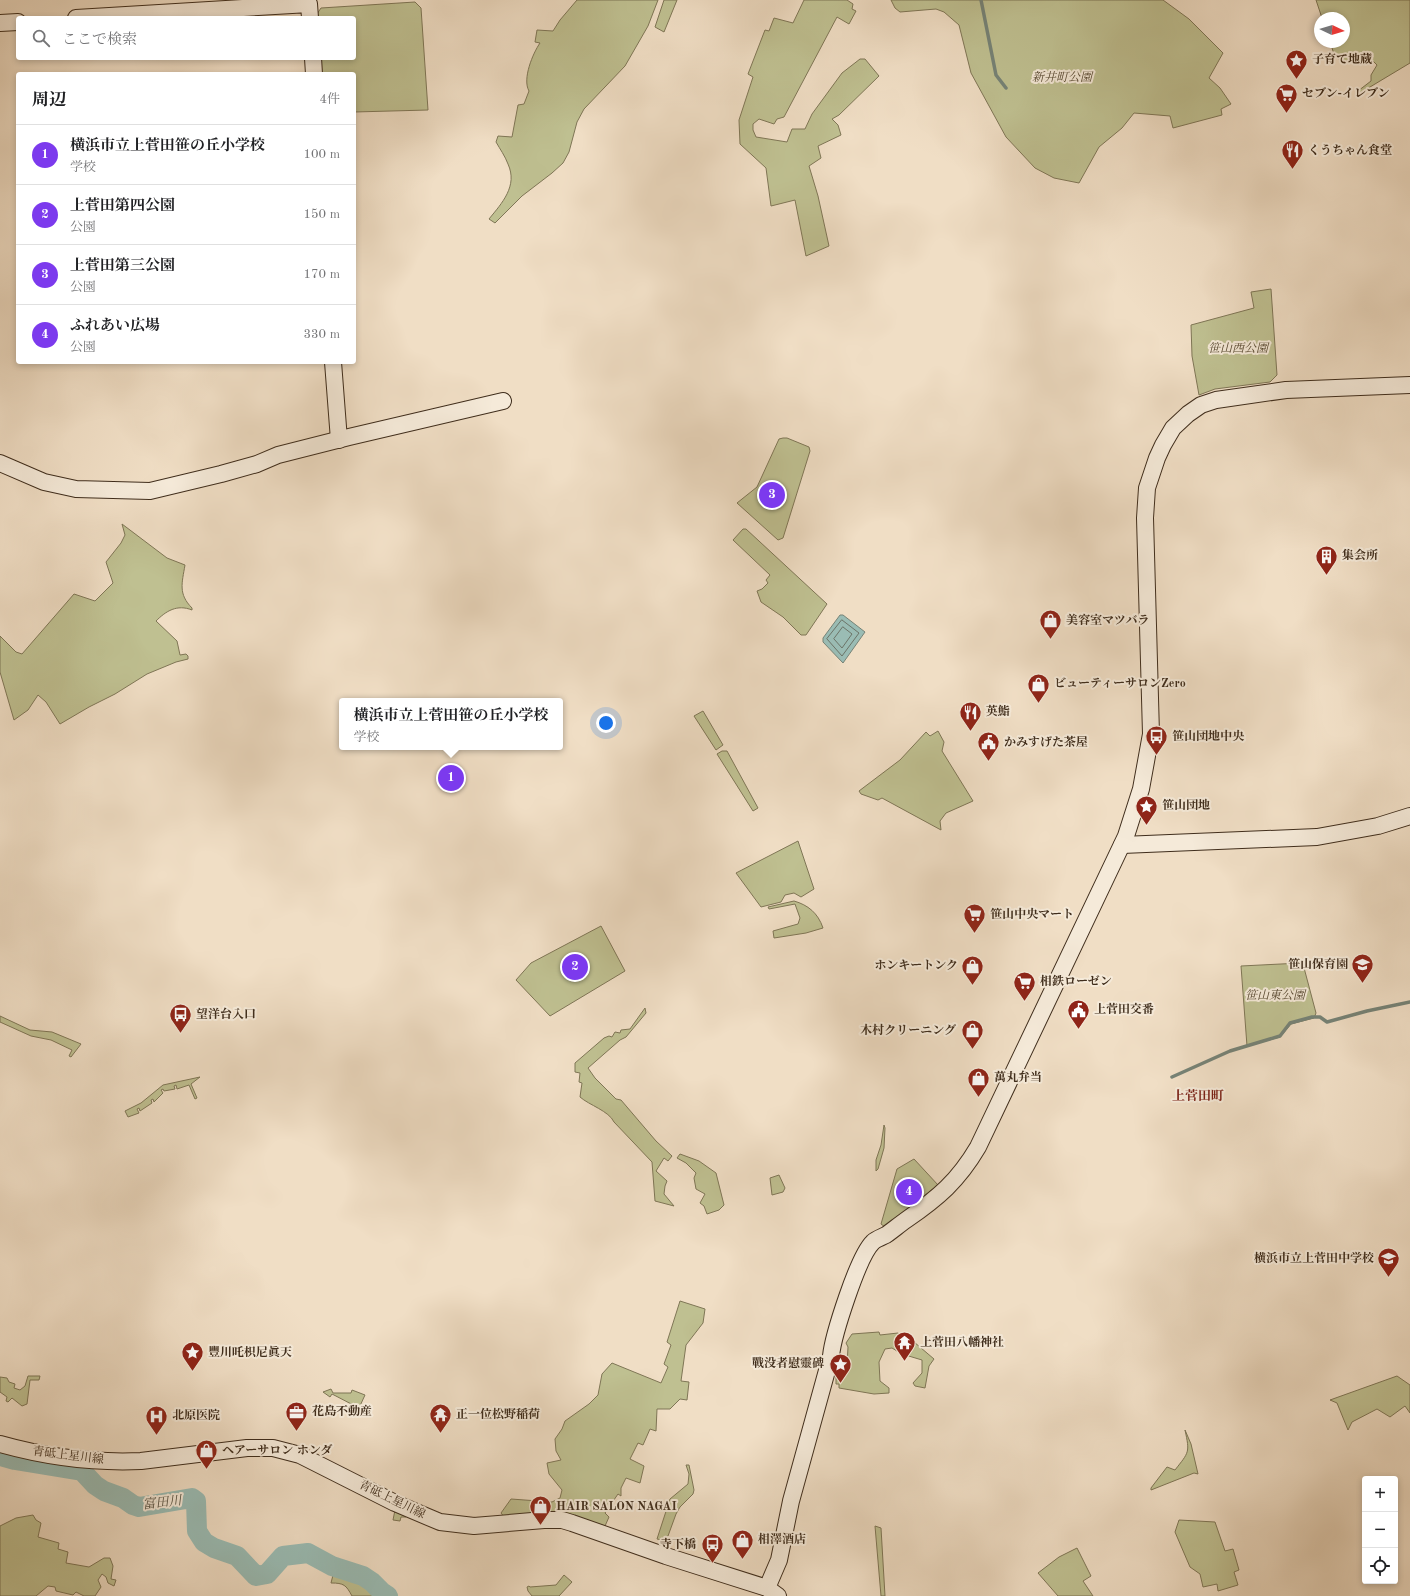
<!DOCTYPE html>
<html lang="ja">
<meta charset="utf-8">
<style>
:root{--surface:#fff;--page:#f2f2f2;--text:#202124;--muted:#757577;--line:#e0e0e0;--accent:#7c3aed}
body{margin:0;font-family:"Old Standard TT","Noto Serif JP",serif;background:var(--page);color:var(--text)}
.controls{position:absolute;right:12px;bottom:12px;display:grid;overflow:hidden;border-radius:4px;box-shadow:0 2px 6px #0003}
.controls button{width:36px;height:36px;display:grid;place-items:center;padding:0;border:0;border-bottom:1px solid var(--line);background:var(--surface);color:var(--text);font:20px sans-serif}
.compass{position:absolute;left:1314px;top:12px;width:36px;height:36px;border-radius:50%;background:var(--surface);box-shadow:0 2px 6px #0003;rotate:94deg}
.you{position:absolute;left:606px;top:723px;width:14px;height:14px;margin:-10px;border:3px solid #fff;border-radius:50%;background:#1a73e8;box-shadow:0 0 0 6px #1a73e833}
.badge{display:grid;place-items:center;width:26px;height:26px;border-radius:50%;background:var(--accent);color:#fff;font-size:13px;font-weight:700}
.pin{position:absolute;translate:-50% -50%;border:2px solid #fff;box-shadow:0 1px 4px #0006}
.popup{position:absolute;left:339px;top:698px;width:224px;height:52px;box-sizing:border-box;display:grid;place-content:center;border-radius:4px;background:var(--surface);filter:drop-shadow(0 1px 3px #0005);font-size:13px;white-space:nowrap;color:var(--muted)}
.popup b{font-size:15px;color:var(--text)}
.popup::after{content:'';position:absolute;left:50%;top:100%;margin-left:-8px;border:8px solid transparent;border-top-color:var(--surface)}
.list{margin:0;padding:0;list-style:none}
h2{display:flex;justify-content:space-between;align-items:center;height:52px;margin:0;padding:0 16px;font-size:17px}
h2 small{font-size:13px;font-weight:400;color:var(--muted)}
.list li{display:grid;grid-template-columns:26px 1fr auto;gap:12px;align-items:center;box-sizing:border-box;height:60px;padding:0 16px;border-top:1px solid var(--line)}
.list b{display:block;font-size:15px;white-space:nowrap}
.list p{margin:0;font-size:13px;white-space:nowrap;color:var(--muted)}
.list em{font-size:13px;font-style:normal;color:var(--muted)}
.icon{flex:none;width:22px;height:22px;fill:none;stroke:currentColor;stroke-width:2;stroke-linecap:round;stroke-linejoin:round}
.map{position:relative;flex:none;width:1410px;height:1596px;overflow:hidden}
.search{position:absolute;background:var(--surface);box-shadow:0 2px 6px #0003;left:16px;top:16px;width:340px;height:44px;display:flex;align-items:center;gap:10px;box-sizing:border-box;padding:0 14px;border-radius:4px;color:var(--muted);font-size:15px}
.panel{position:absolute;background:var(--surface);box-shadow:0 2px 6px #0003;left:16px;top:72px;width:340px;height:292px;border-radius:4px}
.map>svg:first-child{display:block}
.green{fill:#bfc091;stroke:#7f7656}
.water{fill:#9abcb4;stroke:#768377}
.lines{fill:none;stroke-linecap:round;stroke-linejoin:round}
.shore{stroke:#6c7468;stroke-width:1}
.stream{stroke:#768377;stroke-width:3.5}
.river{stroke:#9abcb4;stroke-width:20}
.secondary-casing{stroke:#3f2d1c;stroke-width:18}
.secondary{stroke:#f5ead9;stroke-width:16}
.labels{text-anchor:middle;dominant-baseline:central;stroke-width:4;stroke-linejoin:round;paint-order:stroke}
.poi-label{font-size:12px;font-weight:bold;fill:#3f2d1c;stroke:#f5ead9;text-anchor:start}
.park-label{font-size:12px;font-style:italic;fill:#594a33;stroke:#f5ead9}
.street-label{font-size:12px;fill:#3f2d1c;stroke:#f5ead9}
.neighbourhood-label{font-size:13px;font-weight:bold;fill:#7a1f14;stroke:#f5ead9}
.water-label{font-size:13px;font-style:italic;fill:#565142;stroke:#f5ead9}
</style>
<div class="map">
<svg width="1410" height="1596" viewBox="0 0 1410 1596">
<rect width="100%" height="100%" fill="#f0dec5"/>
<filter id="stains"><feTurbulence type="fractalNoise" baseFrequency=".005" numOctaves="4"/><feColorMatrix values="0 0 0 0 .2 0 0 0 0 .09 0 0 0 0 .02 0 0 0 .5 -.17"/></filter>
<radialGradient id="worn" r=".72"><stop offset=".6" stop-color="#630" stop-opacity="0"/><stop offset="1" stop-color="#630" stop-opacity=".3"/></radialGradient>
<g class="green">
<path d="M577 0H658L648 26 625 66 584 109 577 122 569 152 563 163 552 173 522 196 495 223 489 219C502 203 518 186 508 164 505 156 500 149 496 142L498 136 512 137 518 105 524 104 529 91C522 79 533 53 540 43L535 42 537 30 553 31 560 20Z"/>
<path d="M664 0H677L664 32 655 27Z"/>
<path d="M804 0H847L853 4 852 9 856 11 849 24 837 17 784 117 777 119 774 124 759 119 753 124V130L756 137 787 142 792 129H805L812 114 842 73 860 59H865L879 76 839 115 832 119 838 125 841 135 818 146 821 158 809 166 818 196 829 246 806 256 795 200 771 206 766 168 740 144 739 120 753 77 748 74 765 30 769 31 774 18 793 23Z"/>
<path d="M891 0H1163L1189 19 1223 53 1209 78 1220 88 1231 104 1221 109 1222 115 1173 128 1170 116 1134 113 1122 128 1099 147 1079 183 1054 178 1035 168 1006 137 971 73 959 25 944 12 936 9 900 12 895 8Z"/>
<path d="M1316 0H1410V63L1360 93 1358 91 1371 81V75L1377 65 1372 60 1360 59 1356 55 1344 62 1335 57 1330 42H1344V18H1322Z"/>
<path d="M415 2 421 8 428 110 354 112V74H320L319 58H354V18H317V14L321 8Z"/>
<path d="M1271 289 1277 375 1270 382 1215 389 1199 395 1192 356 1191 325 1254 308 1251 292Z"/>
<path d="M783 438H787L809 447 810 451 783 538 778 540 737 503 757 487 779 439Z"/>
<path d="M122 524 167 558 185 565C182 583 178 594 192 608V610C177 604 166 611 156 621L177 641 180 655 186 654 188 656V659L176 662 147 674 115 694 89 707 60 724 46 702 38 695 28 710 14 720 0 672V636L16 652 22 654 74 594 95 601 113 583 106 562 121 543 125 535Z"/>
<path d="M743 529H746L827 604 806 635H801L783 617 761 602 757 591 762 589 768 583 766 580 770 575 733 540Z"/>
<path d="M703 711 723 745 716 750 694 716Z"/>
<path d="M938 731 944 742 942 751 973 801 946 813 940 821 941 830 882 798 878 800 861 794 859 791 900 760 926 732 930 736Z"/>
<path d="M722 751H727L758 808 753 811 717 754Z"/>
<path d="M798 841 814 889 801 897 794 893 785 895 781 902 761 907 736 873Z"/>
<path d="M794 901C808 905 818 913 823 928L806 933 774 938 773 931 798 924 800 918 795 904 769 909 768 907Z"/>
<path d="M601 926 625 971 550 1016 516 980 531 963Z"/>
<path d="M1301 963 1303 964 1316 1013 1314 1018 1291 1024 1280 1037 1247 1046 1241 966Z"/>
<path d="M645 1008 646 1013 626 1037 620 1040 588 1068 595 1078 616 1099 621 1100 656 1141 672 1156 668 1161 664 1158 656 1171 667 1181 665 1186 664 1194 674 1206 655 1201 652 1162 614 1122C609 1111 589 1105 580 1097L582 1083 579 1082 580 1073 575 1072V1063L604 1038 609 1036 612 1037 615 1032 620 1033 621 1030 630 1029Z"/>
<path d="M0 1016 30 1030 52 1032 81 1044 71 1057 69 1056 72 1050 51 1040 31 1036 0 1022Z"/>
<path d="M200 1077 191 1084 197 1098 195 1099 189 1085 177 1089 176 1085 174 1086 175 1089 164 1091 163 1089 161 1090 163 1093 154 1102 153 1099 151 1100 152 1103 140 1111 139 1108 137 1109 139 1113 128 1117 125 1111 141 1103 163 1085Z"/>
<path d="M884 1125 885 1128 884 1148 878 1169 876 1171V1160L881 1145Z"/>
<path d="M680 1154 699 1161 716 1173 724 1205 719 1210 707 1214 704 1206 700 1203 705 1194 696 1189 694 1178 696 1173 686 1163 677 1158Z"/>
<path d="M914 1159 938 1185 885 1227 881 1224 897 1169Z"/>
<path d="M779 1175 785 1188 783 1192 772 1195 770 1178Z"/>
<path d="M680 1301 705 1309 703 1323 686 1345 681 1381 689 1382 687 1400 680 1399 670 1409H657L656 1431 650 1429 643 1445 638 1443 630 1459 644 1466 640 1483 626 1478 621 1488V1496L618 1494 605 1513 609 1517 605 1526 562 1517 505 1518 501 1513 511 1499 552 1502 560 1498 562 1490 549 1474 547 1463 561 1460 556 1451 555 1439 562 1429 565 1421 589 1404 598 1395 602 1374 612 1363 661 1383 668 1367 664 1364 671 1345 667 1342Z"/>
<path d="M879 1332 880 1335 898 1333 911 1344 914 1342 934 1359 929 1366 925 1388 915 1386 913 1383 922 1373V1360L902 1354 892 1348 885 1349 879 1362 880 1381 889 1388V1393L874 1394 839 1388V1384H836V1367L839 1365 847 1366 848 1347 846 1343 852 1334Z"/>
<path d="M28 1376H40L39 1380H30L27 1404 22 1406 12 1398 8 1402 6 1401 7 1397 0 1392V1377L7 1378 9 1382 15 1384 14 1388 20 1390 25 1386Z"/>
<path d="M1397 1376 1410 1385V1413L1405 1406 1390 1417 1377 1409 1352 1422 1348 1430 1337 1403 1330 1400Z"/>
<path d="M331 1389 333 1393H351L352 1390 365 1395 359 1408 332 1394 330 1397 323 1392Z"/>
<path d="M1185 1430 1191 1444 1198 1474 1194 1473 1151 1490V1488L1167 1467 1175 1470C1189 1452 1190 1453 1185 1430Z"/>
<path d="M686 1465H689L694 1490 693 1494 680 1507 676 1514 668 1536 662 1540 657 1539 670 1499 688 1484 689 1474Z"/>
<path d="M395 1510 407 1514 406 1517H401L400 1521 393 1520Z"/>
<path d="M33 1515 36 1520 41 1523 38 1537 59 1543 58 1549 68 1552 66 1563 89 1567 104 1558H110L113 1566 111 1579 116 1580 114 1586 108 1583 106 1577 102 1574 98 1580 101 1587 95 1596H84L76 1592 73 1595 56 1591 55 1587 48 1586 36 1596H0V1526L16 1518Z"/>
<path d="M1179 1520 1215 1522 1225 1551 1233 1549 1239 1570 1234 1572 1238 1585 1218 1591 1217 1584 1203 1587 1200 1574 1190 1567 1175 1532Z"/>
<path d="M875 1526 881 1528 885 1596H881Z"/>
<path d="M1077 1548 1091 1576 1083 1581 1093 1596H1058L1038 1573 1059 1557Z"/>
<path d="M334 1571C346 1574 362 1576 371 1584 376 1588 378 1593 383 1596H352C346 1585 344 1583 331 1583Z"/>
<path d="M564 1575 572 1582 559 1596H532L528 1591 527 1587 529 1586 530 1587 556 1585Z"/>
</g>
<path class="water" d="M840 615H843L865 632 843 663 823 642V638Z"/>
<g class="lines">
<g class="shore">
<path d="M842 620 859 633 842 656 827 639Z"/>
<path d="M843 627 852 634 842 648 834 639Z"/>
</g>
<g class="stream">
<path d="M981 0 996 75 1006 88"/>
<path d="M1172 1077 1230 1051 1280 1036 1290 1023 1312 1017H1320L1327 1022 1367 1011 1410 1002"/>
</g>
<path class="river" d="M0 1456 15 1460 82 1471 95 1485 104 1491 123 1498 133 1505 139 1507 192 1498 196 1501 197 1531 204 1542 214 1548 237 1556 256 1576 267 1574 283 1556 308 1553 332 1566 363 1576 372 1582 382 1592 388 1596"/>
<defs>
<g id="secondary">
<path d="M76 18 309 4 310 18"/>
<path d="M0 23 18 22"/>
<path d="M313 58 314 74"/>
<path d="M333 362 339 440"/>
<path d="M0 463 44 482 76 489 150 491 221 474 257 464 278 455 349 437 503 401"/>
<path d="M1122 845 1317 837 1378 826 1410 816"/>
<path d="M0 1444C46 1457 94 1463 141 1461L247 1448H273L300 1455 395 1503 440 1522 474 1526 544 1520H562L572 1523 666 1556 767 1588 778 1596"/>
<path d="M767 1588 779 1560 791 1501 831 1356C833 1336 858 1256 873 1242 876 1239 882 1237 886 1235 893 1230 899 1225 906 1220 938 1198 958 1181 978 1147L1126 836 1141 789 1151 734 1145 518 1147 488 1157 458 1163 445 1173 428 1188 414 1201 405 1216 400 1286 390 1410 385"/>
</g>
</defs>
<use href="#secondary" class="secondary-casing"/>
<use href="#secondary" class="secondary"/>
</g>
<defs>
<symbol id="sight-pin" viewBox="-11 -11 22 30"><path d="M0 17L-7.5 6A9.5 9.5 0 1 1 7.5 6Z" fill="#8f2418" stroke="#f5ead9"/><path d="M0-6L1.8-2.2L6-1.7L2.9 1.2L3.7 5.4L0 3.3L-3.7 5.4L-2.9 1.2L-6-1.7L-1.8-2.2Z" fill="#fff"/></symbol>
<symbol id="supermarket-pin" viewBox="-11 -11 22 30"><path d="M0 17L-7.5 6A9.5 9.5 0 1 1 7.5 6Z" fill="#8f2418" stroke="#f5ead9"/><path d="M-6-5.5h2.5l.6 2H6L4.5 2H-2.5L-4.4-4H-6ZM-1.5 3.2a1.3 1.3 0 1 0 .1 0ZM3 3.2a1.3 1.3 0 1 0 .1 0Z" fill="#fff"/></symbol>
<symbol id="restaurant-pin" viewBox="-11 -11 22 30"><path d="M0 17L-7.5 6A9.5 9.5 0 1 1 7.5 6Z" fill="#8f2418" stroke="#f5ead9"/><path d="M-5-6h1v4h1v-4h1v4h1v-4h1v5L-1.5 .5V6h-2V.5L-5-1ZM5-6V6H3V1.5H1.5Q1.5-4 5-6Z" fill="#fff"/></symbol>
<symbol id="building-pin" viewBox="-11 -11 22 30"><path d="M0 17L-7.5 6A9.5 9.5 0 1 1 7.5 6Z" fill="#8f2418" stroke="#f5ead9"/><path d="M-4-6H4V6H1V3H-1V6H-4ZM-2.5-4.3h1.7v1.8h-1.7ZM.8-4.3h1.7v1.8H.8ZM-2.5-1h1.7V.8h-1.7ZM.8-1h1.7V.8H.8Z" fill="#fff"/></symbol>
<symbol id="shop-pin" viewBox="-11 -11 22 30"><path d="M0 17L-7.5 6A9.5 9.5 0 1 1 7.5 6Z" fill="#8f2418" stroke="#f5ead9"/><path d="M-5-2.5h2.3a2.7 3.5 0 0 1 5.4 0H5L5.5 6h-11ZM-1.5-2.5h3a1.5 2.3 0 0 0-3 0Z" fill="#fff"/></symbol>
<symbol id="bus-pin" viewBox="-11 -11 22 30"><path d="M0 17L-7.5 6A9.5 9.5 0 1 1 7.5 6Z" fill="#8f2418" stroke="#f5ead9"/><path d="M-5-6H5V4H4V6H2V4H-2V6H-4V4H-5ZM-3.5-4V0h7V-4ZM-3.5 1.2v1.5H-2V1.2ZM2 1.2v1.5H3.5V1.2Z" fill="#fff"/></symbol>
<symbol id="civic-pin" viewBox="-11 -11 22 30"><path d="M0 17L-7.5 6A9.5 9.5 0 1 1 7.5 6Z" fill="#8f2418" stroke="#f5ead9"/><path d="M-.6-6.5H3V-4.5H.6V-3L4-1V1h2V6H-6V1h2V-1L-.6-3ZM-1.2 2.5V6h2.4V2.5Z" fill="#fff"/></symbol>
<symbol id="school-pin" viewBox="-11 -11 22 30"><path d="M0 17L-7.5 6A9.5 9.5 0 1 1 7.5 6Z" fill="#8f2418" stroke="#f5ead9"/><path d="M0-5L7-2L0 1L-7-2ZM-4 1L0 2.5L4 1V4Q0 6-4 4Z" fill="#fff"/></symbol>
<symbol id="temple-pin" viewBox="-11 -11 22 30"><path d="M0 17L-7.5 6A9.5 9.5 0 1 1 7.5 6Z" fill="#8f2418" stroke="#f5ead9"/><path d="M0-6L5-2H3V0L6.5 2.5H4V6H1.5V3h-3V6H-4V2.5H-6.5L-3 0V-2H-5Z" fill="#fff"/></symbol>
<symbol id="office-pin" viewBox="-11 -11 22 30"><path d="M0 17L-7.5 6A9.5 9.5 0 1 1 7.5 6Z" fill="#8f2418" stroke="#f5ead9"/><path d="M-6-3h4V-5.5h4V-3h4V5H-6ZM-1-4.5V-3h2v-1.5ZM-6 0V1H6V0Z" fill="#fff"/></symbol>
<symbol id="hospital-pin" viewBox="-11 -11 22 30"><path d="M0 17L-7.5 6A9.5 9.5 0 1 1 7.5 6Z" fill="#8f2418" stroke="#f5ead9"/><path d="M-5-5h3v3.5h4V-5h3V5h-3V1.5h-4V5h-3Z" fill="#fff"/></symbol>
</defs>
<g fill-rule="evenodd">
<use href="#sight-pin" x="1284" y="48" width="25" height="34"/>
<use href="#supermarket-pin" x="1274" y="82" width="25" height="34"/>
<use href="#restaurant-pin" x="1280" y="138" width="25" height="34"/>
<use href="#building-pin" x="1314" y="544" width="25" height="34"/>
<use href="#shop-pin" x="1038" y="608" width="25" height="34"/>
<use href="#shop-pin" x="1026" y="672" width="25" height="34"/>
<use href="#restaurant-pin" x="958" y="700" width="25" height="34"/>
<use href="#bus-pin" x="1144" y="724" width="25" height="34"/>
<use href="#civic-pin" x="976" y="730" width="25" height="34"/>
<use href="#sight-pin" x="1134" y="794" width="25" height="34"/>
<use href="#supermarket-pin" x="962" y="902" width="25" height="34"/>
<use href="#school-pin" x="1350" y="952" width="25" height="34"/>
<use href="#shop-pin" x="960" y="954" width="25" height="34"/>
<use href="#supermarket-pin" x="1012" y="970" width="25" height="34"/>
<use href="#civic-pin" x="1066" y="998" width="25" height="34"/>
<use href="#bus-pin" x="168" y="1002" width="25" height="34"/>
<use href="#shop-pin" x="960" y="1018" width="25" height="34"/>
<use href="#shop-pin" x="966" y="1066" width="25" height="34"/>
<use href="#school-pin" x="1376" y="1246" width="25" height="34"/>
<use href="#temple-pin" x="892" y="1330" width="25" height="34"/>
<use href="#sight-pin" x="180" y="1340" width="25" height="34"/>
<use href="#sight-pin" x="828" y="1352" width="25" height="34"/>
<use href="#office-pin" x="284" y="1400" width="25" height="34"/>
<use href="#temple-pin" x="428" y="1402" width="25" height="34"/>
<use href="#hospital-pin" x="144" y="1404" width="25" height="34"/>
<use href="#shop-pin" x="194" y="1438" width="25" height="34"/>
<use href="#shop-pin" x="528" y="1494" width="25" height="34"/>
<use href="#shop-pin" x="730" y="1528" width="25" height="34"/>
<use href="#bus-pin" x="700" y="1532" width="25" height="34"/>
</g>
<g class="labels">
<g class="poi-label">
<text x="1312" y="60">子育て地蔵</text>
<text x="1302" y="94">セブン-イレブン</text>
<text x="1308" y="151">くうちゃん食堂</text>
<text x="1342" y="556">集会所</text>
<text x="1066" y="621">美容室マツバラ</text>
<text x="1054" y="684">ビューティーサロンZero</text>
<text x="986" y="712">英鮨</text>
<text x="1172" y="737">笹山団地中央</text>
<text x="1004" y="743">かみすげた茶屋</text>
<text x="1162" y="806">笹山団地</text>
<text x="990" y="915">笹山中央マート</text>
<text x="1348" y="965" text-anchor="end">笹山保育園</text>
<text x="958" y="966" text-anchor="end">ホンキートンク</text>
<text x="1040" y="982">相鉄ローゼン</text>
<text x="1094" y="1010">上菅田交番</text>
<text x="196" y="1015">望洋台入口</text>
<text x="956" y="1031" text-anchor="end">木村クリーニング</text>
<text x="994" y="1078">萬丸弁当</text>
<text x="1374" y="1259" text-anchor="end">横浜市立上菅田中学校</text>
<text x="920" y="1343">上菅田八幡神社</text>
<text x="208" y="1353">豐川吒枳尼眞天</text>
<text x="824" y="1364" text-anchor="end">戰没者慰靈碑</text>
<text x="312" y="1412">花島不動産</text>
<text x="456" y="1415">正一位松野稲荷</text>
<text x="172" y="1416">北原医院</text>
<text x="222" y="1451">ヘアーサロン ホンダ</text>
<text x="556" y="1507">HAIR SALON NAGAI</text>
<text x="758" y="1540">相澤酒店</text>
<text x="696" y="1545" text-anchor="end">寺下橋</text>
</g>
<g class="park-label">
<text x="1062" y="78">新井町公園</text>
<text x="1238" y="349">笹山西公園</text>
<text x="1275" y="996">笹山東公園</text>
</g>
<g class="street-label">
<text transform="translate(68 1456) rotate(7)">青砥上星川線</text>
<text transform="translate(392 1500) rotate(26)">青砥上星川線</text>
</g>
<g class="neighbourhood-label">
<text x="1198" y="1096">上菅田町</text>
</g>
<g class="water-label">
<text transform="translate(162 1503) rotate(-7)">富田川</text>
</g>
</g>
<rect width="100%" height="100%" filter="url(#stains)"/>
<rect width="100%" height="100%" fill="url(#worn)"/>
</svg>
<div class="controls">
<button>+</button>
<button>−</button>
<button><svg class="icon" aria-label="locate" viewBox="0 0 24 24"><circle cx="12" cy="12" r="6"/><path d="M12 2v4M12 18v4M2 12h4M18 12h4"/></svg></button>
</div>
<svg class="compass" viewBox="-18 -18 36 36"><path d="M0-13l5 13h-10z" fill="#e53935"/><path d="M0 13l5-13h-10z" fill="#757577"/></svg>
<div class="you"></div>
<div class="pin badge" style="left:451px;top:778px">1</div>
<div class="popup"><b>横浜市立上菅田笹の丘小学校</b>学校</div>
<div class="pin badge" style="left:575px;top:967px">2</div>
<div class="pin badge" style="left:772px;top:495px">3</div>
<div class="pin badge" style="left:909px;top:1192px">4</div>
<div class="search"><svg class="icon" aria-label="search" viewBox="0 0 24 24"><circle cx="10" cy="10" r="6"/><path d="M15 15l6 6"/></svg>ここで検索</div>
<section class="panel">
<h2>周辺<small>4件</small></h2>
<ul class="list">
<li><span class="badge">1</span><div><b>横浜市立上菅田笹の丘小学校</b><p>学校</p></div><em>100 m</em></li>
<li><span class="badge">2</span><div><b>上菅田第四公園</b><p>公園</p></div><em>150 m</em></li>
<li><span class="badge">3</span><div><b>上菅田第三公園</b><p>公園</p></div><em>170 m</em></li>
<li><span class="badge">4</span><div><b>ふれあい広場</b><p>公園</p></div><em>330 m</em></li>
</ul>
</section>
</div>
